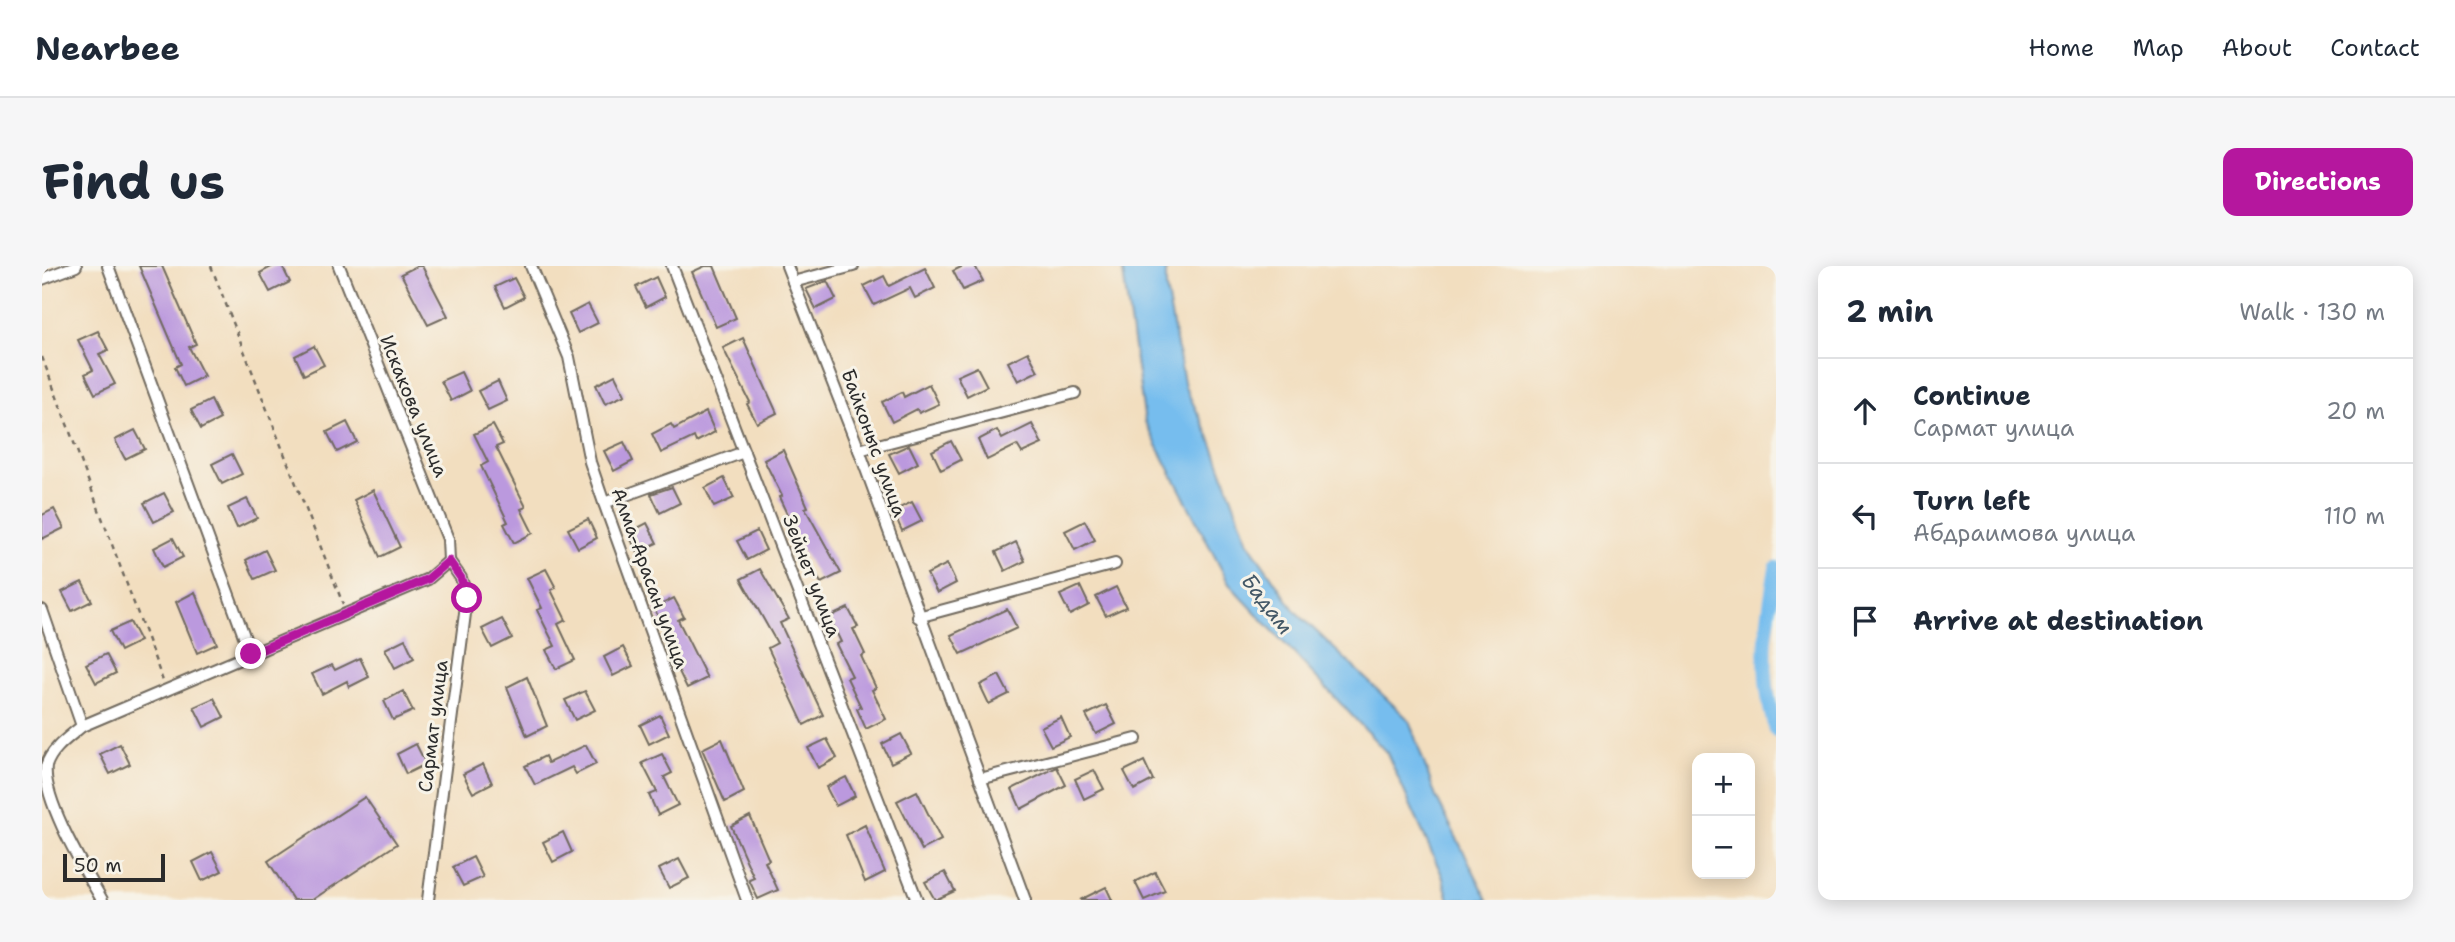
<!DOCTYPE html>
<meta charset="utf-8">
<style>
:root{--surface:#fff;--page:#f6f6f7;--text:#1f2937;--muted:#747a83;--line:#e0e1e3;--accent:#b5179e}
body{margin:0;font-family:"Shantell Sans",sans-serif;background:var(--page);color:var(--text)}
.controls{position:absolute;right:21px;bottom:21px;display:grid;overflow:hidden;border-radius:14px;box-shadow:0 4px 18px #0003}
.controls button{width:63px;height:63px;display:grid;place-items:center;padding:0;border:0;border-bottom:2px solid var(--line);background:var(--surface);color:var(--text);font:35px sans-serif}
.scale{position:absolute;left:21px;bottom:18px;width:102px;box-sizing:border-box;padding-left:7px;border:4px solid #2b2b2b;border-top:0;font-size:19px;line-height:24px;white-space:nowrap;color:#2b2b2b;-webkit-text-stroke:5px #f7f3e8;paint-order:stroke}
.stop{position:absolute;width:21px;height:21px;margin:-16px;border:5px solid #b5179e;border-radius:50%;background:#fff}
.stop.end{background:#b5179e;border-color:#fff;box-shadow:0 2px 7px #0008}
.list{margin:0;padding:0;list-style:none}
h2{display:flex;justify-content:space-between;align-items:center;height:91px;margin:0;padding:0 28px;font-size:30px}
h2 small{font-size:23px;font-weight:400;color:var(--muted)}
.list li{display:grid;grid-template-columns:46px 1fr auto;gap:21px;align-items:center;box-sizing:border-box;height:105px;padding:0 28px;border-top:2px solid var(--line)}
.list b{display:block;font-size:26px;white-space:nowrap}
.list p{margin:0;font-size:23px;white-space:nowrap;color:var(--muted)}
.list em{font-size:23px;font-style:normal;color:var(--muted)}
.icon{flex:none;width:38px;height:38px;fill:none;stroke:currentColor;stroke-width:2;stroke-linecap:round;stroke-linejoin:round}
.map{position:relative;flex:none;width:1734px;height:634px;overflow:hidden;border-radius:14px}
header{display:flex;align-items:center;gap:42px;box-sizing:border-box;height:98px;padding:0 35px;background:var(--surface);border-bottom:2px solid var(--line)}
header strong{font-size:33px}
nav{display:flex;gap:38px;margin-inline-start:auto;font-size:24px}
.intro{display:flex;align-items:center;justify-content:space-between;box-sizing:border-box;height:168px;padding:0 42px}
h1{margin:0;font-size:49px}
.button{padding:18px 32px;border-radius:14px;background:var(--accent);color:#fff;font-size:24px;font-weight:700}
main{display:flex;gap:42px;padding:0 42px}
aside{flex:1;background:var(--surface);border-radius:14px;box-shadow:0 4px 18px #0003}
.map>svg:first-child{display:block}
.water{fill:#76bdee;stroke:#50748c;stroke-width:2}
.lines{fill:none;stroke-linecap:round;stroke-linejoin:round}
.canal{stroke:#76bdee;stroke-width:14}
.building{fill:#bb99de}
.street-casing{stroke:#716a5f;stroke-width:14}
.path{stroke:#716a5f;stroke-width:2.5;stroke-dasharray:5 5;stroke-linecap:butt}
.street{stroke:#fff;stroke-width:10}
.route{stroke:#b5179e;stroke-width:9}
.labels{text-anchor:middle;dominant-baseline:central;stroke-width:6;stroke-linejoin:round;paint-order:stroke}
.street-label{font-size:19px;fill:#2b2b2b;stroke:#f7f3e8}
.water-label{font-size:21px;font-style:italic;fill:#425766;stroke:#f7f3e8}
</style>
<header>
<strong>Nearbee</strong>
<nav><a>Home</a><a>Map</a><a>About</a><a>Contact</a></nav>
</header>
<div class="intro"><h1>Find us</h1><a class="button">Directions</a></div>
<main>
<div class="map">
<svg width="1734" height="634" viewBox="0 0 1734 634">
<rect width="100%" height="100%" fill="#f7f3e8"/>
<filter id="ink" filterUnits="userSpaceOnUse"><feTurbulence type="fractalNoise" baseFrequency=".0143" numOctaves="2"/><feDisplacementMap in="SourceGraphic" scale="14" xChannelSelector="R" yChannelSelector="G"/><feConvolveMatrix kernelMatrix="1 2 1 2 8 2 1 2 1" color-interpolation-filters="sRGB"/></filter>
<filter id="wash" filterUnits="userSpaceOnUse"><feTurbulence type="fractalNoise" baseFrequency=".00686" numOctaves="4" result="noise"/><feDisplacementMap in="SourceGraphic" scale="28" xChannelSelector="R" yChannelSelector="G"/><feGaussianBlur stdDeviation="1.57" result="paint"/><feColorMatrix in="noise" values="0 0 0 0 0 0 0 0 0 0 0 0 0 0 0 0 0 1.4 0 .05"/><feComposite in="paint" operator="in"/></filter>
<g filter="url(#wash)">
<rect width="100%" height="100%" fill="#f2debf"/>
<path class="water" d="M1080 0H1124V23L1143 121 1168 172 1206 276 1253 345 1367 454 1394 531 1446 634H1407L1400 609 1345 487 1187 318 1103 156Z"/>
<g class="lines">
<path class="canal" d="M1734 302C1724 359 1716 408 1734 465"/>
</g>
<g id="blocks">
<g class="building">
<path d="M97 0H120L154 78 147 81 162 110 142 120 133 101 139 98Z"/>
<path d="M231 0H240L248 16 228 26 218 7Z"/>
<path d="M375 0H380L406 50 386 59 359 8Z"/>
<path d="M663 0H672L694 52 674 61 650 6Z"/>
<path d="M921 0H933L941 15 921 24 911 5Z"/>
<path d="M883 2 893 22 873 32 868 22 832 39 822 20 842 10 847 20Z"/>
<path d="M614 11 623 31 604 41 594 21Z"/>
<path d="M472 12 482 31 463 41 453 21Z"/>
<path d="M785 15 794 33 774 43 764 23Z"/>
<path d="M546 38 556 57 536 67 527 48Z"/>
<path d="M56 65 66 84 57 88 73 118 53 128 43 108 51 104 36 74Z"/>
<path d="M701 72 735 147 715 157 705 138 708 136 681 82Z"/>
<path d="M272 80 282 99 262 109 253 90Z"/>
<path d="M986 86 996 105 976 115 966 96Z"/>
<path d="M935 101 945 120 925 130 915 110Z"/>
<path d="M419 106 428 125 409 135 399 115Z"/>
<path d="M573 109 583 129 563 138 554 119Z"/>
<path d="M456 115 465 135 446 144 436 125Z"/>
<path d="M887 118 897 138 877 147 875 143 850 156 840 136 860 126 862 131Z"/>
<path d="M169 134 178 153 159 163 149 144Z"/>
<path d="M664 146 673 166 654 176 652 171 619 187 610 168 629 158 632 163Z"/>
<path d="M305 156 315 176 295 186 285 166Z"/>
<path d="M990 158 1000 178 980 187 975 179 945 194 936 174 955 164 960 173Z"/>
<path d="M451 159 461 178 454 181 484 241 479 243 491 267 472 277 462 258 466 256 439 200 446 196 432 168Z"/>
<path d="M93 164 103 183 83 193 73 174Z"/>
<path d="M909 175 919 194 899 204 890 185Z"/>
<path d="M582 176 591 195 572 205 562 185Z"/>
<path d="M867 179 876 197 857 207 847 188Z"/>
<path d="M741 184 766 241 763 242 799 307 779 317 749 264 752 263 737 231 740 230 722 194Z"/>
<path d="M190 188 200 208 180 218 170 198Z"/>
<path d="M682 212 692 232 672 241 663 222Z"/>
<path d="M630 221 638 237 618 247 609 228Z"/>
<path d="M331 224 358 281 338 291 312 234Z"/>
<path d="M122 227 132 246 112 256 102 237Z"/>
<path d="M205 233 215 252 195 262 186 242Z"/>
<path d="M870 236 880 255 860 265 851 245Z"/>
<path d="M12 243 22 262 0 273V249Z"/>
<path d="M546 253 555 272 536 282 526 263Z"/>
<path d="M1043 255 1053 274 1033 284 1023 265Z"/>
<path d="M605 257 615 277 595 286 586 267Z"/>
<path d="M715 265 724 284 705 294 695 275Z"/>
<path d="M131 272 141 291 121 301 112 282Z"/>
<path d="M974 276 983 295 963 305 954 286Z"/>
<path d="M223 284 233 304 213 313 204 294Z"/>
<path d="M905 298 914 317 895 327 885 308Z"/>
<path d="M504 303 514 322 509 324 524 354 516 358 533 394 514 403 504 384 513 380 495 344 500 342 485 312Z"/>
<path d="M718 303 747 353 738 357 781 449 762 459 726 382 735 377 699 313Z"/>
<path d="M40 316 50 335 30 345 20 326Z"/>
<path d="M1038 320 1047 339 1028 349 1018 329Z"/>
<path d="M1074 321 1084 341 1064 350 1054 331Z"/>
<path d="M153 326 175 378 155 387 134 336Z"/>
<path d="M632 332 642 351 636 354 665 412 645 422 623 377 628 375 612 342Z"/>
<path d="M806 342 816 361 811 363 823 388 819 390 834 422 830 424 844 453 824 463 815 443 819 441 805 412 810 410 794 378 799 376 787 351Z"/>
<path d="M965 343 975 362 919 388 909 369Z"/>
<path d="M460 353 470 372 450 382 440 363Z"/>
<path d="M88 356 98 375 78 385 68 365Z"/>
<path d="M363 373 372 392 353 402 343 383Z"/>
<path d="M581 381 591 400 571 410 562 391Z"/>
<path d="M64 388 74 407 54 417 44 398Z"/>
<path d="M318 392 327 411 307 421 305 415 280 428 270 408 290 399 293 404Z"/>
<path d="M957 409 967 428 947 438 938 419Z"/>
<path d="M485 411 505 460 485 470 465 421Z"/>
<path d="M361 425 371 445 351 454 342 435Z"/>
<path d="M543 425 553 444 533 454 523 434Z"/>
<path d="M172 432 182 451 162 461 152 441Z"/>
<path d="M1064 439 1074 458 1054 468 1044 449Z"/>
<path d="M618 449 627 468 607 478 598 459Z"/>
<path d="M1019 451 1028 471 1009 480 999 461Z"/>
<path d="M859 468 869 487 849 497 840 478Z"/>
<path d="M680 473 702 526 683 536 660 483Z"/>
<path d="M785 473 795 492 776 502 766 482Z"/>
<path d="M78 478 88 498 68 508 58 488Z"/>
<path d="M374 478 384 498 364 508 355 488Z"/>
<path d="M544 479 554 498 534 508 530 501 493 519 483 500 503 490 506 497Z"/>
<path d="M620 488 630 507 622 511 636 539 616 549 607 529 615 526 600 497Z"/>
<path d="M1102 495 1111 514 1092 524 1082 505Z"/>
<path d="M441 498 450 517 431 527 421 508Z"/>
<path d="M1015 501 1024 519 979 543 970 523Z"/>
<path d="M1052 504 1062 523 1042 533 1033 513Z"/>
<path d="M804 511 813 530 794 540 784 521Z"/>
<path d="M875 525 899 574 880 584 855 535Z"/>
<path d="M323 531 355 578 270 634H251L226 595Z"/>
<path d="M708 550 727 594 723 596 736 624 716 633 707 614 712 612 689 560Z"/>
<path d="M823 559 843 606 823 616 804 569Z"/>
<path d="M521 566 530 586 511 596 501 576Z"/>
<path d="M170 586 180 605 160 615 151 596Z"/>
<path d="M431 591 441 611 421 620 411 601Z"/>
<path d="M637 593 647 612 627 622 617 603Z"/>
<path d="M903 606 913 625 893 634 883 616Z"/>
<path d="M1113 606 1123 625 1102 634 1093 616Z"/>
<path d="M1064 621 1070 634H1038Z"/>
</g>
</g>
</g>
<g filter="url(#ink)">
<use href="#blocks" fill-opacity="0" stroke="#716a5f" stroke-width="2"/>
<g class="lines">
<defs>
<g id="street">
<path d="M66 0 209 389"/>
<path d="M297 0 406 273 407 295"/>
<path d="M489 0 527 91 548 196 562 237 705 634"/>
<path d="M630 0 875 634"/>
<path d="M745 0 817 184 983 634"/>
<path d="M0 13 34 0"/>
<path d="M751 16 811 0"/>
<path d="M817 184 1033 127"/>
<path d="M562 237 702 186"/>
<path d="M0 344 40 460"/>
<path d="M876 351 1073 298"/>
<path d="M938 513 1094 473"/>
<path d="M60 634C43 604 0 534 4 500 10 482 26 472 40 460L386 313 407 295"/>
<path d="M386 634 425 332 419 312 407 295"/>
</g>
</defs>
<use href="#street" class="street-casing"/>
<g class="path">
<path d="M169 0 301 338"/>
<path d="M0 91 121 415"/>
</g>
<use href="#street" class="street"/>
</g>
</g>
<g class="lines" filter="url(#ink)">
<path class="route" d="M209 388 386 313 407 295 419 312 425 332"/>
</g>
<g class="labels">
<g class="street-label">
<text transform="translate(372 140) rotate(68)">Искакова улица</text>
<text transform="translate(832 177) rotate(70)">Байконыс улица</text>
<text transform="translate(770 310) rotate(69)">Зейнет улица</text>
<text transform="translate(608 312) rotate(70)">Алма-Арасан улица</text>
<text transform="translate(391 460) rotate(-83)">Сармат улица</text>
</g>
<g class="water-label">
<text transform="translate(1225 338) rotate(53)">Бадам</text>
</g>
</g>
</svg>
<div class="controls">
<button>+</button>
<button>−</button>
</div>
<div class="scale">50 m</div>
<div class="stop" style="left:425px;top:332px"></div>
<div class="stop end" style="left:209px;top:388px"></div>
</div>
<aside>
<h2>2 min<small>Walk · 130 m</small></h2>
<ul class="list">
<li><svg class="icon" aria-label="ahead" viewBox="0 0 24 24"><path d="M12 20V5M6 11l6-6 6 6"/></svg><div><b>Continue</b><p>Сармат улица</p></div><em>20 m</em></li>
<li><svg class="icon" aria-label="left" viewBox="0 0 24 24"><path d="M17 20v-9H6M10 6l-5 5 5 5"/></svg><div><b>Turn left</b><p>Абдраимова улица</p></div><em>110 m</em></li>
<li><svg class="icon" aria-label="arrive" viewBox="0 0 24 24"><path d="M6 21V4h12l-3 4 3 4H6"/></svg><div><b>Arrive at destination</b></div></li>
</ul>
</aside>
</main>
